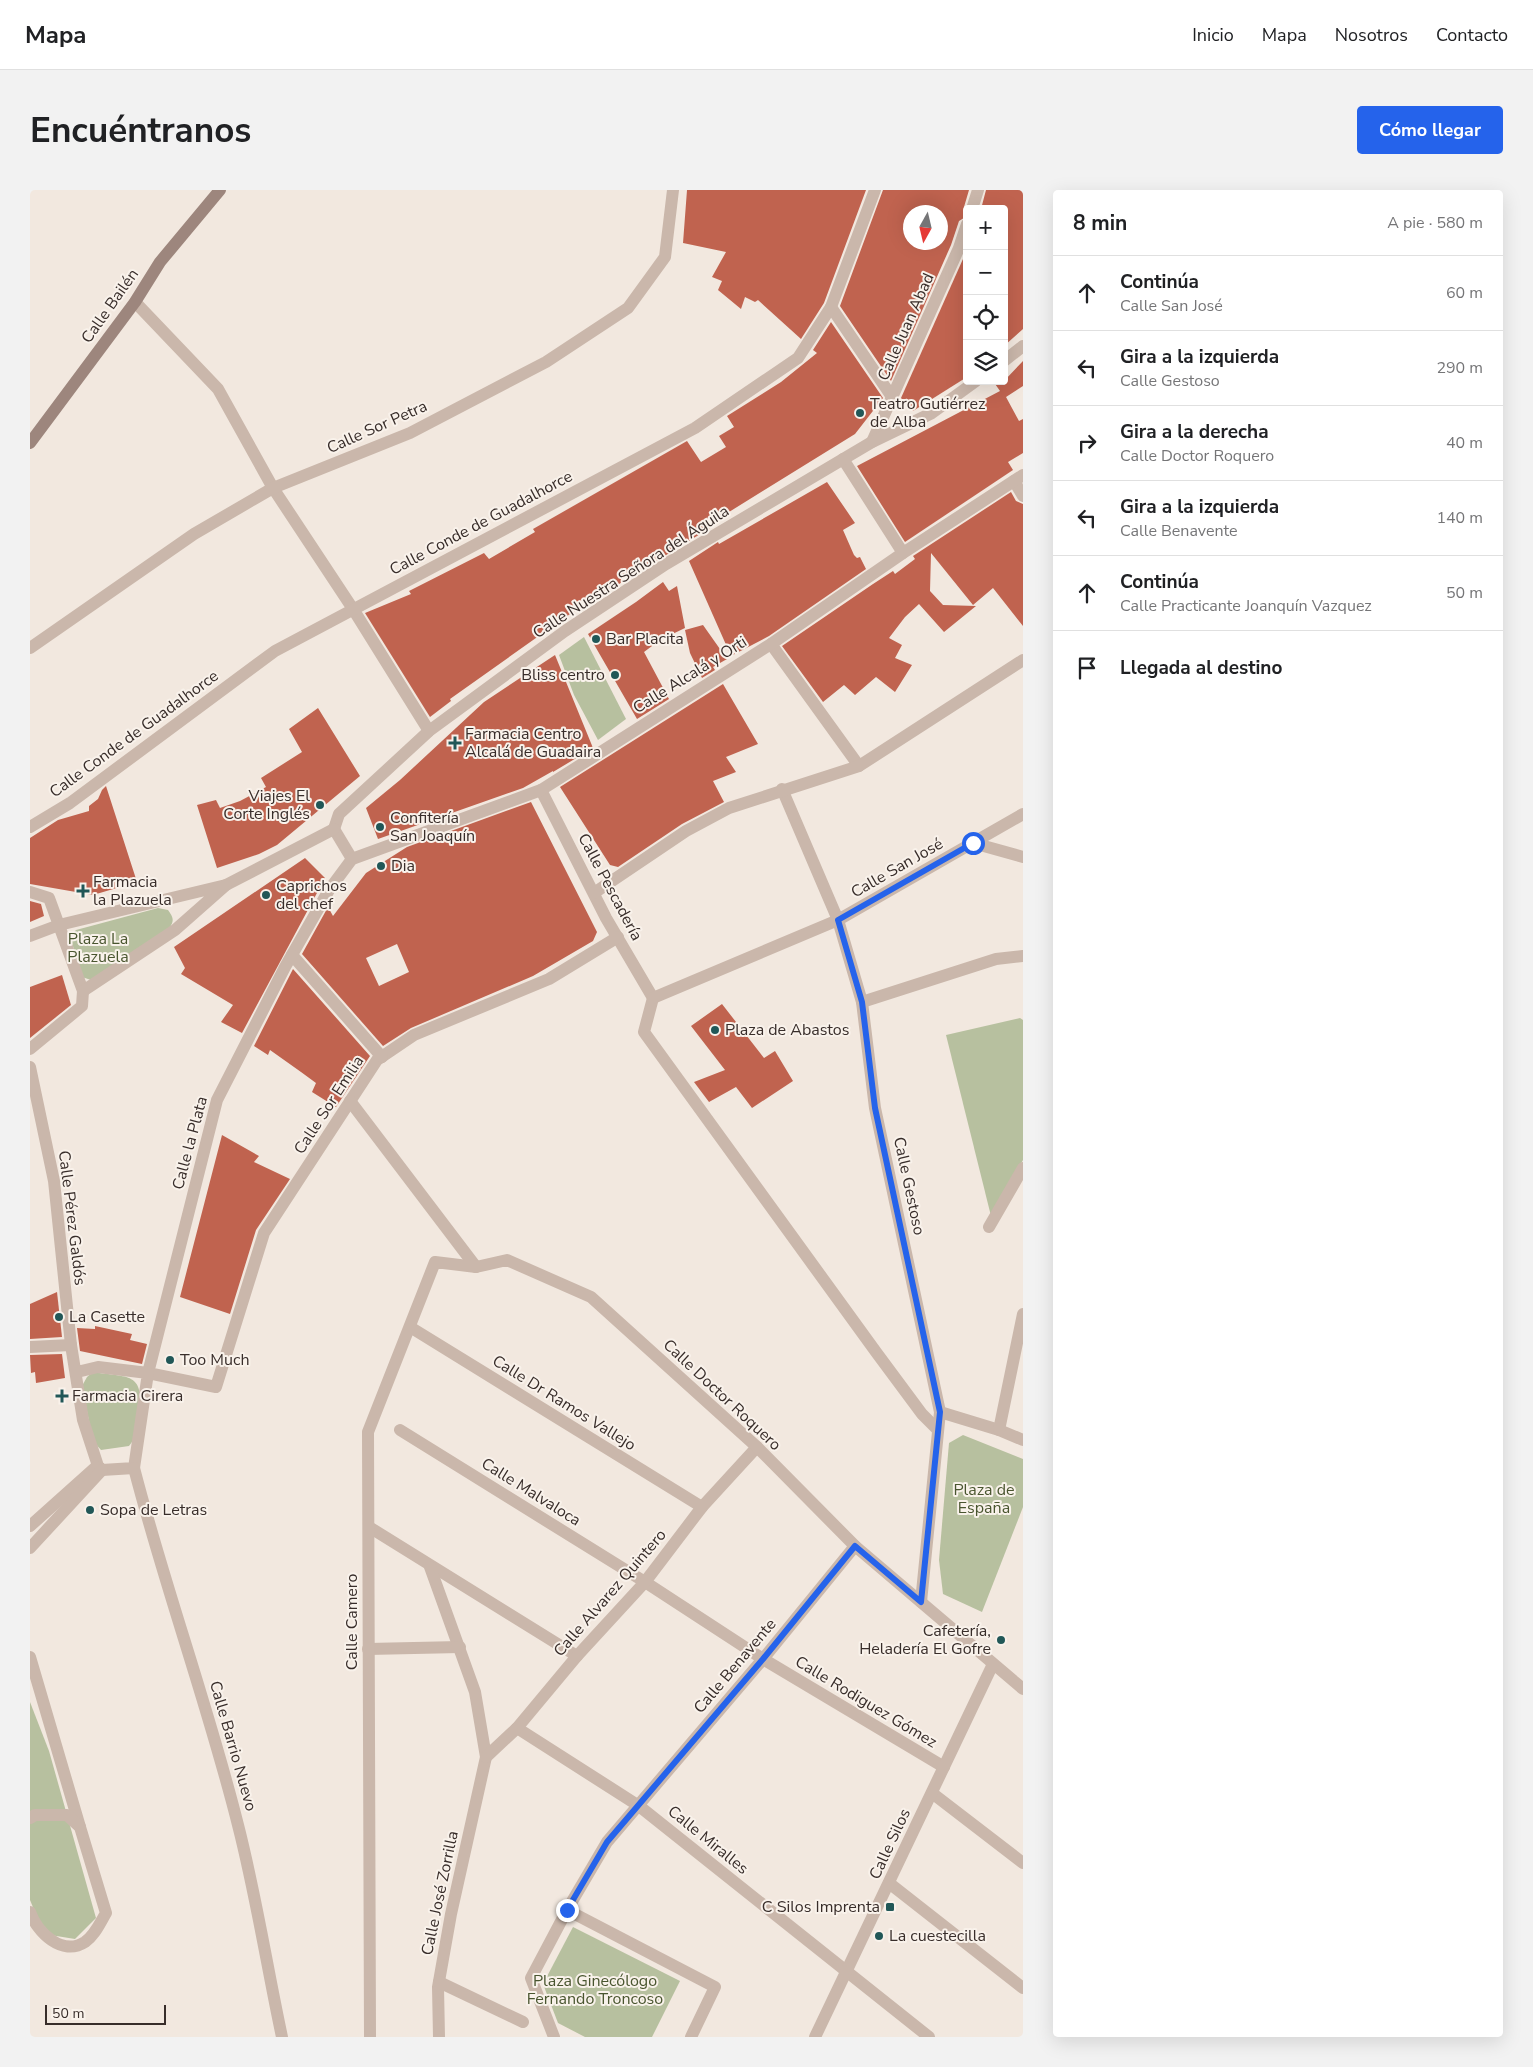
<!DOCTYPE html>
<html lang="es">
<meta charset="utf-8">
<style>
:root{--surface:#fff;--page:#f2f2f2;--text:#202124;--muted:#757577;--line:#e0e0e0;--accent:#2563eb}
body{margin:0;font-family:"Nunito Sans",sans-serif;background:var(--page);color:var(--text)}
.controls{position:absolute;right:15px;top:15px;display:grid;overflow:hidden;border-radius:5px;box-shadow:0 5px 20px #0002}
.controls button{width:45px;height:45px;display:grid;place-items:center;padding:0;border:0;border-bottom:1px solid var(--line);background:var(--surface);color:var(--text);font:25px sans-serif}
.compass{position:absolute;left:873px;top:15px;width:45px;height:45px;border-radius:50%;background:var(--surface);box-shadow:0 5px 20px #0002;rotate:188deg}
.scale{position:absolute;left:15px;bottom:12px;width:121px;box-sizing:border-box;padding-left:5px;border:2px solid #382d2a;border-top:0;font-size:14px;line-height:18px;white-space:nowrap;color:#382d2a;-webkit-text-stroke:4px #f9f2eb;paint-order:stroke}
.stop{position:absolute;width:15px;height:15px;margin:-11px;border:4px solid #2563eb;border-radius:50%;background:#fff}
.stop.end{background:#2563eb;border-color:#fff;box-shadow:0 1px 5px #0008}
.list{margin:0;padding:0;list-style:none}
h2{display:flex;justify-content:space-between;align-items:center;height:65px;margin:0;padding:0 20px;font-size:21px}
h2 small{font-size:16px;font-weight:400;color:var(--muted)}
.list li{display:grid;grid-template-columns:32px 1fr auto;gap:15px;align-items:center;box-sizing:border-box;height:75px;padding:0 20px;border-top:1px solid var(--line)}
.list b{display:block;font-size:19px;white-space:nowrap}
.list p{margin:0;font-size:16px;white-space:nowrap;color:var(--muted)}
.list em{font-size:16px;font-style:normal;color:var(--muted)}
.icon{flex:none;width:28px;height:28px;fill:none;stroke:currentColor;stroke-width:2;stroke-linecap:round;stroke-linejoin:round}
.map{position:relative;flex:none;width:993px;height:1847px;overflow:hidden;border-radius:5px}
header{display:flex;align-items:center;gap:30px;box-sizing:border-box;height:70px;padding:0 25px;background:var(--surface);border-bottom:1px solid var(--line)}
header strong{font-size:24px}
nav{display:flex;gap:28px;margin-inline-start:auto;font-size:18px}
.intro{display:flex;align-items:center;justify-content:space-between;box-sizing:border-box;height:120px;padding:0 30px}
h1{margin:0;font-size:35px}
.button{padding:12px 22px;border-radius:5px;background:var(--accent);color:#fff;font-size:18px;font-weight:700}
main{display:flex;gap:30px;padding:0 30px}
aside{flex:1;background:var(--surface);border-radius:5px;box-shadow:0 5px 20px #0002}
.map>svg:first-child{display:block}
.green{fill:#b7c09f}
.building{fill:#c0634f;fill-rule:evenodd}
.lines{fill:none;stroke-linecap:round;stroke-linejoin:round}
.street{stroke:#cab7ab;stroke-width:12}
.secondary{stroke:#9d867d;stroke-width:12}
.route{stroke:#2563eb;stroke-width:6}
.poi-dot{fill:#215757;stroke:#f9f2eb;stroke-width:2}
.labels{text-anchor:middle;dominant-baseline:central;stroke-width:4;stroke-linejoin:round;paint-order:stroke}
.street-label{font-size:16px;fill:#382d2a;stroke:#f9f2eb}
.poi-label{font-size:16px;fill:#382d2a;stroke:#f9f2eb;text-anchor:start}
.park-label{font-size:16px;fill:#49552f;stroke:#f9f2eb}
</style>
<header>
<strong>Mapa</strong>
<nav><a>Inicio</a><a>Mapa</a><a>Nosotros</a><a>Contacto</a></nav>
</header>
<div class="intro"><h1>Encuéntranos</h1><a class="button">Cómo llegar</a></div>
<main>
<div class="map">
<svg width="993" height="1847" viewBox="0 0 993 1847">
<rect width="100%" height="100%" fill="#f2e8df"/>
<g class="green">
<path d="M554 447 596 529 568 550 544 505 529 465Z"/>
<path d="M128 718 138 720C143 727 145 731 139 738L61 790 52 787 40 746 46 740Z"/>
<path d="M990 828 993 830V970L961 1026 916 845Z"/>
<path d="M63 1182C98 1188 115 1181 109 1224 107 1235 107 1247 99 1256L71 1260 63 1251 52 1196 57 1187Z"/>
<path d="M933 1245 993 1269V1317L952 1422 913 1404 909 1370 919 1253Z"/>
<path d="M0 1512 19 1561 66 1728 45 1749 14 1744 0 1710Z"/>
<path d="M543 1737 650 1791 622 1847H555L528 1833 513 1794Z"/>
</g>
<g class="building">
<path d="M657 0H836L794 113 771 149 728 110 725 112 715 107 711 119 688 100 692 91 682 87 696 62 653 53Z"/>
<path d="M853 0H939L934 17 937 26 929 31 921 55 861 191 810 116ZM880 22H910V52H880Z"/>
<path d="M956 0H993V139L974 156V19H951Z"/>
<path d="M937 60V187L883 221 871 208Z"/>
<path d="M801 132 853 208 825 244 678 335 680 338 537 426 420 509 421 511 400 527 335 423 381 404 379 401 454 363 459 369 505 342 503 339 657 251 671 272 696 257 689 246 704 237 697 226 751 192 787 163 783 160Z"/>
<path d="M993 171V196L976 207 989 231 993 229V263L978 272 983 280 875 352 827 276 970 201 963 191H974Z"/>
<path d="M797 292 825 333 813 340 824 365 827 368 830 367 836 379 739 446 701 466 659 371 688 352 689 354Z"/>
<path d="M981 302 986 311 993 314V436L963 398 943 415 901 363 900 401 913 415 946 416 914 442 889 414 875 427 859 448 872 455 865 468 882 475 865 502 846 487 825 505 814 495 793 512 752 456 843 394 863 381 865 384 885 369 883 366Z"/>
<path d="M633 392 639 401 647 396 655 438 630 450 614 462 639 509 607 529 558 444 606 412Z"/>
<path d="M673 435 697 469 683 477 685 480 672 488 660 463 655 440Z"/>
<path d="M525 465 563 558 523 582V581L493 598 348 649 336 618 370 590 454 512Z"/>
<path d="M693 494 728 554 696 567 706 582 683 591 694 612 652 634 588 677 580 675 530 597Z"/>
<path d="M288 518 330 586 247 655 229 664 187 678 167 615 186 610 190 618 210 611 236 597 231 588 272 562 259 539Z"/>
<path d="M76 596 107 692 63 705 0 694V648L28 630 59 621V616L68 609 72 600Z"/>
<path d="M501 612 567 742 563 751 503 786 381 838 353 856 272 764 298 717 303 726 336 683 377 657ZM367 754 379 782 349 796 336 768Z"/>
<path d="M275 668 295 688 212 843 191 832 203 815 151 784 155 778 144 757Z"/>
<path d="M0 711 11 714 14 726 0 732Z"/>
<path d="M263 779 340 866 306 917 282 902 286 893 271 882 240 860 238 865 224 856Z"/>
<path d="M32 785 41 815 0 848V797Z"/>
<path d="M692 814 734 868 745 861 763 891 722 918 706 897 679 912 664 892 695 880 661 836Z"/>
<path d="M192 945 229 966 224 972 260 989 226 1040 200 1124 150 1107Z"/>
<path d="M27 1102 32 1147 0 1149V1114Z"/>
<path d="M65 1136 102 1144 100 1150 117 1154 112 1174 50 1161 47 1138 65 1139Z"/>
<path d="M32 1164 35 1188 6 1193 5 1182 1 1183 0 1165Z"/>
</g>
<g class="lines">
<g class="street">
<path d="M942 19 948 0"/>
<path d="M105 112 188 199 243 298 323 419 399 541"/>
<path d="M801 117 862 207"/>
<path d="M974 171 993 156"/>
<path d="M842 252 929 58 937 34"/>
<path d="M813 269 873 363"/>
<path d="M984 291 993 306"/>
<path d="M741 454 829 576"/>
<path d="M0 458 164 344 243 298 380 243 516 172 598 118 635 67 643 0"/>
<path d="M752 599 808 730 832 812 845 918 910 1222 891 1412"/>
<path d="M511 600 576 728 623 808"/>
<path d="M0 637 40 613 245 461 665 238 768 168 801 117 845 0"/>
<path d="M304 639 309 624 399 541 535 441 636 374 842 252 902 223 946 191"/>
<path d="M304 639 322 669"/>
<path d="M943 653 993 667"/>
<path d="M196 695 304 639"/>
<path d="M0 702 19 708 53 801 52 816 0 859"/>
<path d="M564 703 656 641 699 618 829 576 993 470"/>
<path d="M0 746 29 735 196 695 145 740 53 801"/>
<path d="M588 747 519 789 384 845 347 870 234 1043 186 1197 118 1183 187 910 255 777 299 700 322 669 511 600 741 454 873 363 993 285"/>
<path d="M262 765 352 867"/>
<path d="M623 808 614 842 846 1162 892 1224 908 1240"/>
<path d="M623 808 808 730 993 624"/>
<path d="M832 812 966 769 993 766"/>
<path d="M0 877 24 991 41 1155 53 1230 68 1276 72 1280 104 1278 118 1183 68 1177 47 1182"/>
<path d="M320 911 446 1077"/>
<path d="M959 1037 993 978"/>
<path d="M380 1137 672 1317"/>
<path d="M0 1157 41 1155"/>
<path d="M910 1222 969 1240 993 1250"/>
<path d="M370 1240 615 1392 733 1469 914 1577"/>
<path d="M969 1240 993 1124"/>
<path d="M104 1278C135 1398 178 1515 208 1635 226 1705 237 1777 252 1847"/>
<path d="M0 1336 66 1277"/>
<path d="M339 1337 547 1466"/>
<path d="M0 1358 72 1280"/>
<path d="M400 1377 445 1502 456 1567 421 1724 408 1797 409 1847"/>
<path d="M338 1459 430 1457"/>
<path d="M0 1467 50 1637"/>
<path d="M487 1538 609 1616 899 1847"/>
<path d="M456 1567 487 1538 547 1466 615 1392 672 1317 727 1257"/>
<path d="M902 1603 993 1673"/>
<path d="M0 1628 5 1625H37L50 1637 76 1723C70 1733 65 1745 55 1752 32 1767 7 1742 0 1722"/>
<path d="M859 1693 993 1798"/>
<path d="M537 1720 685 1797 661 1847"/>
<path d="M409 1792 493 1832"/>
<path d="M340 1847 338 1242 405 1072 446 1077 477 1070 561 1107 727 1257 825 1356 993 1499"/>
<path d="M524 1847 501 1788 537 1720 577 1652 733 1469 825 1356"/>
<path d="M785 1847 963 1474"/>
</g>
<path class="secondary" d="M0 253 105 112 130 72 190 0"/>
</g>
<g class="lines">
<path class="route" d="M537 1720 577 1652 733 1469 825 1356 891 1412 910 1222 845 918 832 812 808 730 943 653"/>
</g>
<g class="poi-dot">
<circle cx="830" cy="223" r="5"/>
<circle cx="566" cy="449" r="5"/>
<circle cx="585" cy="485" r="5"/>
<path d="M422.5 545.5h5v5h5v5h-5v5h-5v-5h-5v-5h5z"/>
<circle cx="290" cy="615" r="5"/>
<circle cx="350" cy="637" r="5"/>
<circle cx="351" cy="676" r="5"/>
<path d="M50.5 693.5h5v5h5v5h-5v5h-5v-5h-5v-5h5z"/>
<circle cx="236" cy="705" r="5"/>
<circle cx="685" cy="840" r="5"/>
<circle cx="29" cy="1127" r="5"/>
<circle cx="140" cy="1170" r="5"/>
<path d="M29.5 1198.5h5v5h5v5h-5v5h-5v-5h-5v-5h5z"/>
<circle cx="60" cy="1320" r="5"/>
<circle cx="971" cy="1450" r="5"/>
<rect x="855" y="1712" width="10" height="10" rx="2.5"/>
<circle cx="849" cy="1746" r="5"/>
</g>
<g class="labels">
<g class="street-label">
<text transform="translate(80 116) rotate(-55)">Calle Bailén</text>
<text transform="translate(876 137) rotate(-66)">Calle Juan Abad</text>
<text transform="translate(347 237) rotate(-24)">Calle Sor Petra</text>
<text transform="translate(451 333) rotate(-28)">Calle Conde de Guadalhorce</text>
<text transform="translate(601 382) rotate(-33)">Calle Nuestra Señora del Águila</text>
<text transform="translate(660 485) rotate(-32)">Calle Alcalá y Orti</text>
<text transform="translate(104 544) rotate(-36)">Calle Conde de Guadalhorce</text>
<text transform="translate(867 678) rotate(-30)">Calle San José</text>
<text transform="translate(580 697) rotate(62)">Calle Pescadería</text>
<text transform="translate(299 915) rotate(-57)">Calle Sor Emilia</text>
<text transform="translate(160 953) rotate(-75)">Calle la Plata</text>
<text transform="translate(879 996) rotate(78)">Calle Gestoso</text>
<text transform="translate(42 1028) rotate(83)">Calle Pérez Galdós</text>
<text transform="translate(692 1205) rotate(43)">Calle Doctor Roquero</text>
<text transform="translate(534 1213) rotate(32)">Calle Dr Ramos Vallejo</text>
<text transform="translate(501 1302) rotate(32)">Calle Malvaloca</text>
<text transform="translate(580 1403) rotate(-49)">Calle Alvarez Quintero</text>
<text transform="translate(322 1432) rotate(-90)">Calle Camero</text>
<text transform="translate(705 1476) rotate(-50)">Calle Benavente</text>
<text transform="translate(836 1512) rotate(31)">Calle Rodiguez Gómez</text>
<text transform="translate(203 1556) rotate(74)">Calle Barrio Nuevo</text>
<text transform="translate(678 1650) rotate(39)">Calle Miralles</text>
<text transform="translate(860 1654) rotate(-65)">Calle Silos</text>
<text transform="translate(410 1703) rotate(-78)">Calle José Zorrilla</text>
</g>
<g class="poi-label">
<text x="840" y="214">Teatro Gutiérrez<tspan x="840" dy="18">de Alba</tspan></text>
<text x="576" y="449">Bar Placita</text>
<text x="575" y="485" text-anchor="end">Bliss centro</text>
<text x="435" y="544">Farmacia Centro<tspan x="435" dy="18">Alcalá de Guadaira</tspan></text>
<text x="280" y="606" text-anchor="end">Viajes El<tspan x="280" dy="18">Corte Inglés</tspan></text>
<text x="360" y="628">Confitería<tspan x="360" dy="18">San Joaquín</tspan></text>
<text x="361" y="676">Dia</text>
<text x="63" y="692">Farmacia<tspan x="63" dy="18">la Plazuela</tspan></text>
<text x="246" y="696">Caprichos<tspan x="246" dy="18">del chef</tspan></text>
<text x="695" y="840">Plaza de Abastos</text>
<text x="39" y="1127">La Casette</text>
<text x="150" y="1170">Too Much</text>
<text x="42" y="1206">Farmacia Cirera</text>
<text x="70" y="1320">Sopa de Letras</text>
<text x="961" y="1441" text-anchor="end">Cafetería,<tspan x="961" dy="18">Heladería El Gofre</tspan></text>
<text x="850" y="1717" text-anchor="end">C Silos Imprenta</text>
<text x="859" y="1746">La cuestecilla</text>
</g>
<g class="park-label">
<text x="68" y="749">Plaza La<tspan x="68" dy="18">Plazuela</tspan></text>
<text x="954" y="1300">Plaza de<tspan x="954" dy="18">España</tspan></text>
<text x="565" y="1791">Plaza Ginecólogo<tspan x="565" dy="18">Fernando Troncoso</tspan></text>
</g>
</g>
</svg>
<div class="controls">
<button>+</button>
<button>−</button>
<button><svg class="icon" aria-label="locate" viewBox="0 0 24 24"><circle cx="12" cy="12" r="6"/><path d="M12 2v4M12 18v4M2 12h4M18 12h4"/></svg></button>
<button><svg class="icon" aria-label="layers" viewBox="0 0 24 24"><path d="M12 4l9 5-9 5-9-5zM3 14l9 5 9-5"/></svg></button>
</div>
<svg class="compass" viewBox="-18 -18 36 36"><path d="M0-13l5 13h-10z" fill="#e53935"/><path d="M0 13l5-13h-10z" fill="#757577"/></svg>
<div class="scale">50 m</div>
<div class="stop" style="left:943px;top:653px"></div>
<div class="stop end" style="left:537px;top:1720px"></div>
</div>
<aside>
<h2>8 min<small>A pie · 580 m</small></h2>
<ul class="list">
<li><svg class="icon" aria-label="ahead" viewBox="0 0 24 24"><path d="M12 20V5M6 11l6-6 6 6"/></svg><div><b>Continúa</b><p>Calle San José</p></div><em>60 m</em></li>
<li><svg class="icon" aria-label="left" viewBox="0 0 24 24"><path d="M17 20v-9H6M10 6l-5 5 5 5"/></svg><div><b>Gira a la izquierda</b><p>Calle Gestoso</p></div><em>290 m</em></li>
<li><svg class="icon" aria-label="right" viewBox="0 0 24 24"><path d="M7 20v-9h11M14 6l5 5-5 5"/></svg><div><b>Gira a la derecha</b><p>Calle Doctor Roquero</p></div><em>40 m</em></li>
<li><svg class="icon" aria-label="left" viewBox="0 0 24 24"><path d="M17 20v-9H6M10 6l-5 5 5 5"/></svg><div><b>Gira a la izquierda</b><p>Calle Benavente</p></div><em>140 m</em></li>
<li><svg class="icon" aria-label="ahead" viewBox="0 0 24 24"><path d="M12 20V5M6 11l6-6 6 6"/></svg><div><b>Continúa</b><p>Calle Practicante Joanquín Vazquez</p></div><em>50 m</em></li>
<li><svg class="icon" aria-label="arrive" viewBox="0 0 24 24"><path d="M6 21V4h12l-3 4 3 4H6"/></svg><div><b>Llegada al destino</b></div></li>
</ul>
</aside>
</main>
